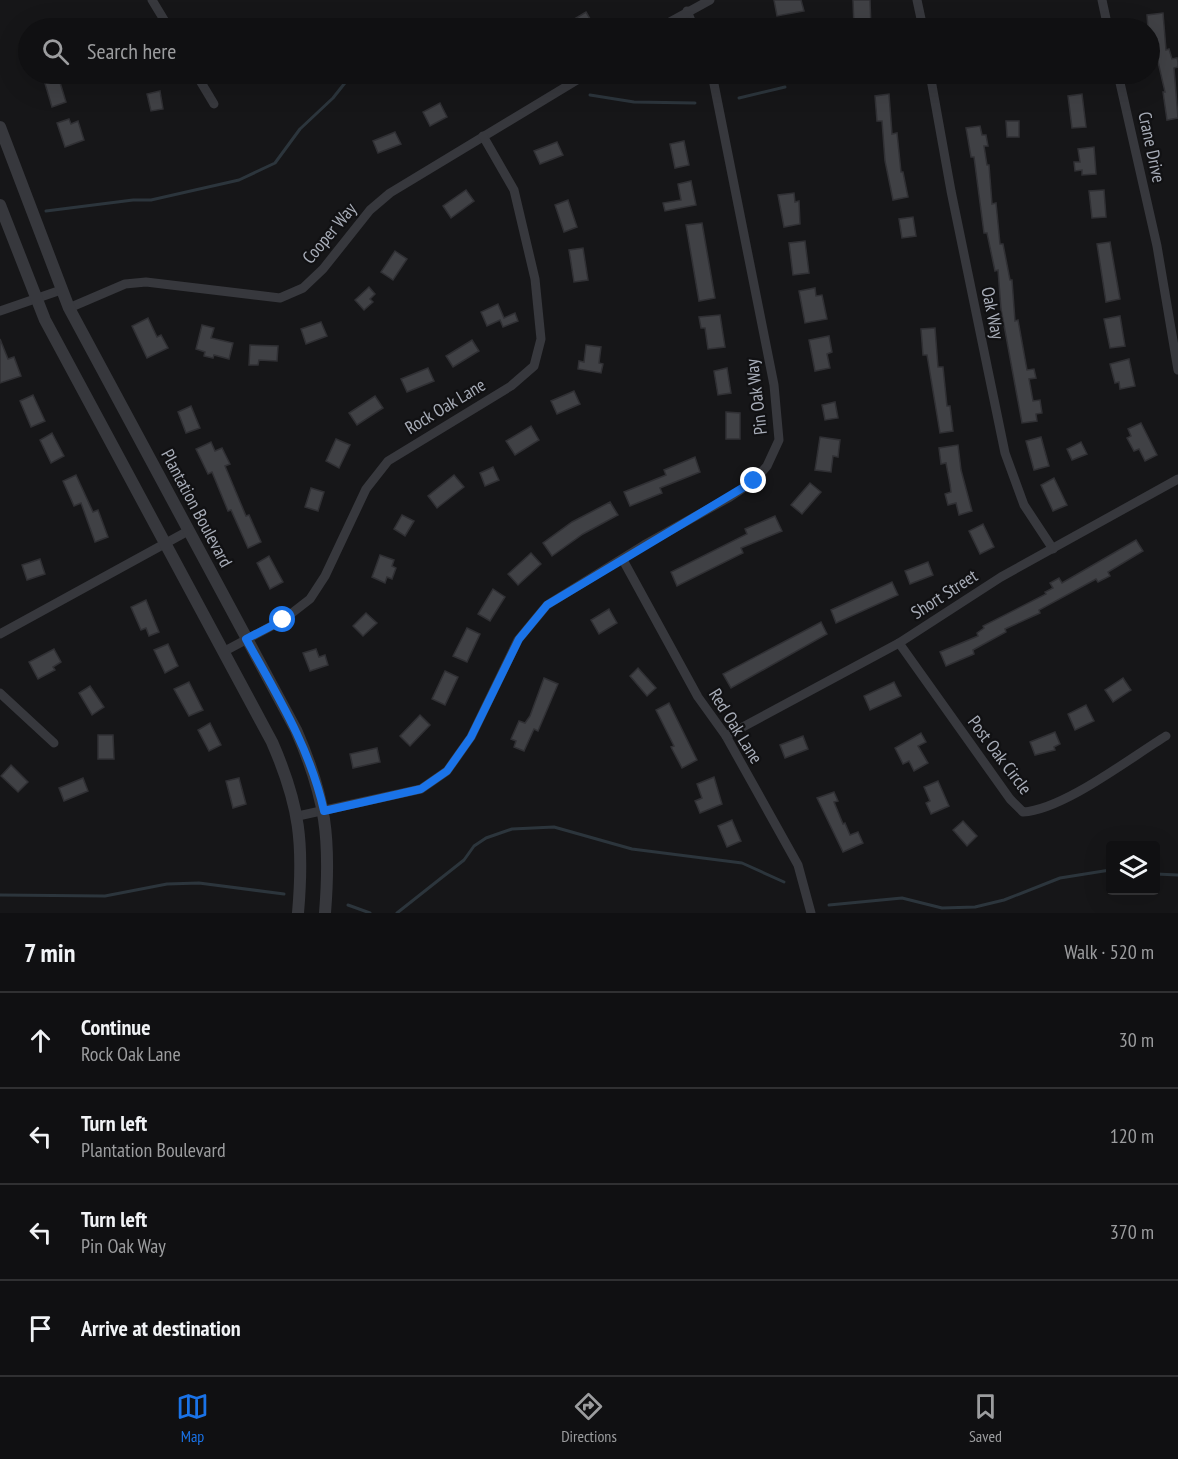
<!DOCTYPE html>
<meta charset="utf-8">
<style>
:root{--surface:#101012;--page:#19191b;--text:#f1f3f6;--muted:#9c9d9f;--line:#303032;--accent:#1a73e8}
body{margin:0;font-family:"PT Sans Narrow",sans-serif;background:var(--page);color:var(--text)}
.controls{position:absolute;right:18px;bottom:18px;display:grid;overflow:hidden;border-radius:6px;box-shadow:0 6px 24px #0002}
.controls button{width:54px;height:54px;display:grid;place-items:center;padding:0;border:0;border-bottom:2px solid var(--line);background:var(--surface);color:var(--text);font:30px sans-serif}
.stop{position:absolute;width:18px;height:18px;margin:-14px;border:4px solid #1a73e8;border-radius:50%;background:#fff}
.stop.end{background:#1a73e8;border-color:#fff;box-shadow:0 2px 6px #0008}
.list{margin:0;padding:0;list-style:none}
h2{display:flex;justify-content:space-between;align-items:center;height:78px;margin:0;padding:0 24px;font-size:26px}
h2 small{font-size:20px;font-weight:400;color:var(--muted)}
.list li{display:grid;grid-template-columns:39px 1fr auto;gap:18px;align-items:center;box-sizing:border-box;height:96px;padding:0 24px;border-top:2px solid var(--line)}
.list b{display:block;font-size:22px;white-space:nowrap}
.list p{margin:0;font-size:20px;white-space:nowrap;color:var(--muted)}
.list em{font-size:20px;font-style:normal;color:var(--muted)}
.icon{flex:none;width:33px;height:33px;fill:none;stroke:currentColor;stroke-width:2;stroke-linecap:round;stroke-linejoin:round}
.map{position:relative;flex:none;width:1178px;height:913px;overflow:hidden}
.search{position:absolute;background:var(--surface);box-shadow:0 6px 24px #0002;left:18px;right:18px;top:18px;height:66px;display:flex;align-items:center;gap:15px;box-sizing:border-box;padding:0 21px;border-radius:33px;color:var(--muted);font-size:22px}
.sheet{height:462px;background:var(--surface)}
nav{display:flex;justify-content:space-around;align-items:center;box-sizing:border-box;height:84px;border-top:2px solid var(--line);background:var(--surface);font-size:16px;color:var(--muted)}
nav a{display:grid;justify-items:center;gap:3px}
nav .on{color:var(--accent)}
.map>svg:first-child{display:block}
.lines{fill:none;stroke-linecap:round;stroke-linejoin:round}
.stream{stroke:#2c353c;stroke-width:3}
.building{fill:#404145;stroke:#303034;stroke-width:1.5}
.minor{stroke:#37383d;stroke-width:9}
.tertiary{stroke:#37383d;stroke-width:12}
.route{stroke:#1a73e8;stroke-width:8}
.labels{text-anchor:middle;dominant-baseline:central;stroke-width:4.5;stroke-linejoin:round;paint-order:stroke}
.street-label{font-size:18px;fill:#a8adb8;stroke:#111113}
</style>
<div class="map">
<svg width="1178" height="913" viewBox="0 0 1178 913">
<rect width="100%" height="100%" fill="#161618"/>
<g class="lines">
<g class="stream">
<path d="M499 74 508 77 539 76"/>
<path d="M590 95 634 102 695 103"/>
<path d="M739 98 785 87"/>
<path d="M46 211 133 200H151L239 180 275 163 300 129 333 98 352 74"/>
<path d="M1156 874 1178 875"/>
<path d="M0 895 105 896 167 884 199 883 284 894"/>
<path d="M348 905 370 913"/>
<path d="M829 905 902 898 942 908 975 907 1004 900 1060 878 1110 870"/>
<path d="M397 913 464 860 474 846 486 838 512 829 554 827 632 849 742 863 784 882"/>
</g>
</g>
<g class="building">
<path d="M774 0H801L804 11 777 16Z"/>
<path d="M853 0H870L871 28H854Z"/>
<path d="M586 12 592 22 576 28 571 21Z"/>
<path d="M1163 13 1166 50 1169 49 1172 59 1177 58 1178 62V67L1174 68 1178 118 1167 120 1163 92H1165L1153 40 1149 41 1147 15Z"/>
<path d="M58 76 66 102 52 107 44 80Z"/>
<path d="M160 91 163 109 151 111 147 94Z"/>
<path d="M889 94 892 134 897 133 901 172H903L908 197 893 200 885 161 882 121H877L875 96Z"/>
<path d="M1082 94 1086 127 1072 128 1068 96Z"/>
<path d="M440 103 447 117 430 126 423 112Z"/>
<path d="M69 119 71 124 78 121 84 140 65 147 57 123Z"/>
<path d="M1006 121H1019V137H1007Z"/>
<path d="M980 126 982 135H986L988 146H984L987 165H989L992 204 996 203 1000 244H1003L1010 280H1012L1015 321 1018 320 1027 370 1034 369 1036 378 1029 379 1033 401 1040 400 1042 413 1036 414 1037 421 1022 423 1001 309 998 270 995 271 987 233H984L974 157H971L966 128Z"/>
<path d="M395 132 401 144 378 153 373 141Z"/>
<path d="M684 141 689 165 675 168 670 144Z"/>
<path d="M557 142 563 155 540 164 534 151Z"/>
<path d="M1094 147 1096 174 1082 175V170L1075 171 1074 162H1080L1078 149Z"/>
<path d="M691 181 696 205 665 211 663 203 681 200 678 184Z"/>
<path d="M466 190 474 201 451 218 443 206Z"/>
<path d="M1104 190 1106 217 1092 218 1089 191Z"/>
<path d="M794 193 795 202 799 201 800 224 784 227 778 195Z"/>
<path d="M568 200 577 227 564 232 555 205Z"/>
<path d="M913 217 916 236 902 238 899 219Z"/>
<path d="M702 223 715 298 699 301 686 225Z"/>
<path d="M805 241 809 273 793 275 789 243Z"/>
<path d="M1110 242 1120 299 1106 302 1097 244Z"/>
<path d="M583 248 588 280 574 282 569 250Z"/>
<path d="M395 251 407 259 393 280 381 272Z"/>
<path d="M369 287 375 294 370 299 373 302 364 310 355 300Z"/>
<path d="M815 288 816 296 822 295 827 319 805 323 799 291Z"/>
<path d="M498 304 504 318 515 313 518 321 503 327 500 320 487 326 481 312Z"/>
<path d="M720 315 725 347 708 349 705 328H701L699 317Z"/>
<path d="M1120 316 1125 346 1110 348 1104 319Z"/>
<path d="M148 318 157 337 161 335 168 348 147 358 132 326Z"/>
<path d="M321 322 327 336 306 344 301 329Z"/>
<path d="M202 325 214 328 211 338 233 343 229 359 214 355 213 358 204 356 205 352 196 349Z"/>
<path d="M935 328 938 367H943L947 406H950L953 431 940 433 927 355H923L921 329Z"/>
<path d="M829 336 832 352 827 354 830 368 815 371 809 340Z"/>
<path d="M0 339 8 359 14 357 21 376 0 383Z"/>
<path d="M472 340 479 351 453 367 446 356Z"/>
<path d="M250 345 278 346 277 361 259 360 258 365H249Z"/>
<path d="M586 345 601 347 599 363 603 364 601 373 578 369 579 361 584 362Z"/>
<path d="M1129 359 1135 386 1120 389 1119 382 1115 383 1110 364Z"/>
<path d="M428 368 434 381 407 392 401 379Z"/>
<path d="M727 368 731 393 718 395 714 371Z"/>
<path d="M574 391 580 404 557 414 551 401Z"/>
<path d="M33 395 45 421 31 427 20 401Z"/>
<path d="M375 396 383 408 357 425 349 413Z"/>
<path d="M835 402 838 418 825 420 822 405Z"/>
<path d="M191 406 200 428 186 433 178 412Z"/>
<path d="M726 412 740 413V439H726Z"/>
<path d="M1141 423 1157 455 1145 461 1139 449 1134 451 1127 438 1131 436 1128 429Z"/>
<path d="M531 426 539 440 515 455 506 441Z"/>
<path d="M52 433 64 456 51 463 40 440Z"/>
<path d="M820 437 840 440 838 457 833 456 831 472 815 470Z"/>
<path d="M1041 437 1049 466 1034 470 1026 441Z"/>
<path d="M336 439 350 445 339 468 326 461Z"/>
<path d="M211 442 215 451 222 448 230 464 225 466 246 516 249 515 261 542 248 548 231 510 228 511 212 472 208 474 196 449Z"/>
<path d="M1081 442 1087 454 1072 460 1067 449Z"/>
<path d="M958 445 961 470 972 511 959 515 956 503 948 505 945 494 951 492 950 484 946 463 941 464 939 448Z"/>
<path d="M695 457 700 472 660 488 662 493 630 506 624 492 666 475 664 470Z"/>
<path d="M493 467 499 480 485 486 480 473Z"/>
<path d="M76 475 93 512 98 510 108 537 95 542 81 503 74 506 63 481Z"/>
<path d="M454 475 464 487 437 508 428 496Z"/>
<path d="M1054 478 1067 505 1053 511 1041 485Z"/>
<path d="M810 483 821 492 802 514 791 505Z"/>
<path d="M311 488 324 492 318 511 305 507Z"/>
<path d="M610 502 618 515 583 534 552 556 543 543 572 522Z"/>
<path d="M402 515 414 521 405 536 394 529Z"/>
<path d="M775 516 782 531 741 548 743 553 677 586 671 572 747 534 745 529Z"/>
<path d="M983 524 994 547 980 554 969 531Z"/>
<path d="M1136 540 1143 551 1108 572 1110 576 1098 582 1096 579 1039 610 1040 613 1005 629 1006 632 973 650 974 654 946 666 940 652 978 636 977 633 984 628 983 626 1046 594 1045 592 1053 588 1050 583 1059 578 1062 583Z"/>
<path d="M531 553 541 564 518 585 508 574Z"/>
<path d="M380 555 394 560 392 566 396 568 392 579 387 577 385 583 372 577Z"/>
<path d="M269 556 283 582 270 589 257 563Z"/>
<path d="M40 559 45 574 27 580 22 565Z"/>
<path d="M928 562 933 575 910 584 905 571Z"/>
<path d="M892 582 898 595 836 623 831 610Z"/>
<path d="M493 589 505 597 490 621 478 614Z"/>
<path d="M146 600 159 632 149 636 146 628 141 630 131 607Z"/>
<path d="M609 609 617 623 599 634 591 620Z"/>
<path d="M366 613 377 623 363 636 353 626Z"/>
<path d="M821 622 827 634 731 688 723 674Z"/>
<path d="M467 628 480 634 467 662 453 656Z"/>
<path d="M168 644 178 666 165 673 154 650Z"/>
<path d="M54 649 61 662 53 667 55 670 38 679 29 662Z"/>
<path d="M316 649 319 657 325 655 328 665 310 671 303 653Z"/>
<path d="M638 668 656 688 647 696 630 676Z"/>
<path d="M445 671 458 677 445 705 432 699Z"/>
<path d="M544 678 558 684 538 731 534 729 524 751 514 747 516 741 511 739 519 721 525 723 530 716Z"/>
<path d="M1123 678 1131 690 1113 702 1105 690Z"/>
<path d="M189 682 203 710 189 716 174 689Z"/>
<path d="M894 682 901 696 870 710 864 696Z"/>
<path d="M90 686 104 707 92 715 79 693Z"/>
<path d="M669 703 697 760 682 768 671 747 674 746 656 710Z"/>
<path d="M1086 705 1094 721 1075 730 1068 714Z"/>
<path d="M420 715 430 725 410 746 400 736Z"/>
<path d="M210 723 221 745 209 751 198 730Z"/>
<path d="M1055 732 1060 744 1054 747 1055 750 1035 755 1030 742Z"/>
<path d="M921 733 926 742 918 746 928 763 914 771 909 761 903 764 895 748Z"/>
<path d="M98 735H113L114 759H98Z"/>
<path d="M803 736 808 749 785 758 780 745Z"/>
<path d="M377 748 380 762 353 768 350 754Z"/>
<path d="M11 765 28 782 18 792 1 776Z"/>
<path d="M714 777 722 804 700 813 695 801 702 798 697 784Z"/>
<path d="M83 778 88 791 64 801 59 788Z"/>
<path d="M239 778 246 804 233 808 226 781Z"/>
<path d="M938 781 949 806 931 814 926 803 930 801 924 787Z"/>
<path d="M834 792 838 801 834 802 843 824 845 823 850 835 858 832 863 843 843 852 817 798Z"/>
<path d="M732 820 741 841 727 847 718 826Z"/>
<path d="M963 821 977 836 967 846 953 830Z"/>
</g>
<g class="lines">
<g class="minor">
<path d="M152 0 169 28"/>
<path d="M917 0 923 28"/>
<path d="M1102 0 1108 28"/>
<path d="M687 11 694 28"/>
<path d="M659 28 710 0"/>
<path d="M196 74 214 104"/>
<path d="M930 74 951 191 1005 453 1024 505 1053 549"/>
<path d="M1118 74 1157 246 1178 370"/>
<path d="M69 308 125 284 146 282 280 298 303 288 323 269 370 210 390 193 587 74"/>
<path d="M0 311 61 290"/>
<path d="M623 560 698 697 726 736 798 865 811 913"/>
<path d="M0 634 188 531"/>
<path d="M899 643 1010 799 1023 812C1063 810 1130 758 1166 736"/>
<path d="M223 652 283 620 310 599 325 576 366 489 388 461 511 386 534 366 541 339 535 279 514 190 483 136"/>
<path d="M0 693 54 743"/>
<path d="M726 736 899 643 1001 577 1178 479"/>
<path d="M298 816 421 789 447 771 471 737 518 640 547 605 644 545 730 497 754 481 767 466 779 440 774 385 712 74"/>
</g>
<g class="tertiary">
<path d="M0 127 69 308 296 730C326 798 331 839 325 913"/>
<path d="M0 205 45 320 272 742C300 806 304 844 298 913"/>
</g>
</g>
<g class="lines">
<path class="route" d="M283 620 246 639C277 695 310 748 324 811L421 789 447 771 471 737 519 639 547 605 754 481"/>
</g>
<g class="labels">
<g class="street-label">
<text transform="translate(1152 147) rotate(78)">Crane Drive</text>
<text transform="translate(329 233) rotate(-50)">Cooper Way</text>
<text transform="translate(993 313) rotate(78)">Oak Way</text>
<text transform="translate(756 397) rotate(-97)">Pin Oak Way</text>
<text transform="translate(445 406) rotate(-31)">Rock Oak Lane</text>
<text transform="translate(197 508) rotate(62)">Plantation Boulevard</text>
<text transform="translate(944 594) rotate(-33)">Short Street</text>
<text transform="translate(736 726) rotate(58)">Red Oak Lane</text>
<text transform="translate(1000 755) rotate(53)">Post Oak Circle</text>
</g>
</g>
</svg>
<div class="controls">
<button><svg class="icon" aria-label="layers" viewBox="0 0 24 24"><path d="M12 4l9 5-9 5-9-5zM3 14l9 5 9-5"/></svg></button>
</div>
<div class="stop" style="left:283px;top:620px"></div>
<div class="stop end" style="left:754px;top:481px"></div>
<div class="search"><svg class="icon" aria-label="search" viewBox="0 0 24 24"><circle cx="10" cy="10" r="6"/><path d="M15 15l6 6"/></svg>Search here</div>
</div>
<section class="sheet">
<h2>7 min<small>Walk · 520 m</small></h2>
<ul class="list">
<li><svg class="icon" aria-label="ahead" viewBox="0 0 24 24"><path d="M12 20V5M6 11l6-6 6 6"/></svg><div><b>Continue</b><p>Rock Oak Lane</p></div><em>30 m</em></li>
<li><svg class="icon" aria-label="left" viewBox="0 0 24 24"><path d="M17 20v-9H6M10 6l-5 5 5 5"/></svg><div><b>Turn left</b><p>Plantation Boulevard</p></div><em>120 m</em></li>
<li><svg class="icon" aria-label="left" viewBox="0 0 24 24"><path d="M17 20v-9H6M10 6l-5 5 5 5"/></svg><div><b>Turn left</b><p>Pin Oak Way</p></div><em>370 m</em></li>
<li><svg class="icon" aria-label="arrive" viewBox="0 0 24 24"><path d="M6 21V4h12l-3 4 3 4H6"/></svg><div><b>Arrive at destination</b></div></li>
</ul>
</section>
<nav>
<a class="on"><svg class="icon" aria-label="map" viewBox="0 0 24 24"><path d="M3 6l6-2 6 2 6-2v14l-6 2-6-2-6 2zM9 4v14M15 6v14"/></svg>Map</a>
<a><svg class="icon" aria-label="directions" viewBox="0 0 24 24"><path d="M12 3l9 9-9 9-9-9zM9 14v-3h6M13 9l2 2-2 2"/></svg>Directions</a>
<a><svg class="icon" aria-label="saved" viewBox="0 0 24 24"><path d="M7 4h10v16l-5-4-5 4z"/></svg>Saved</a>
</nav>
